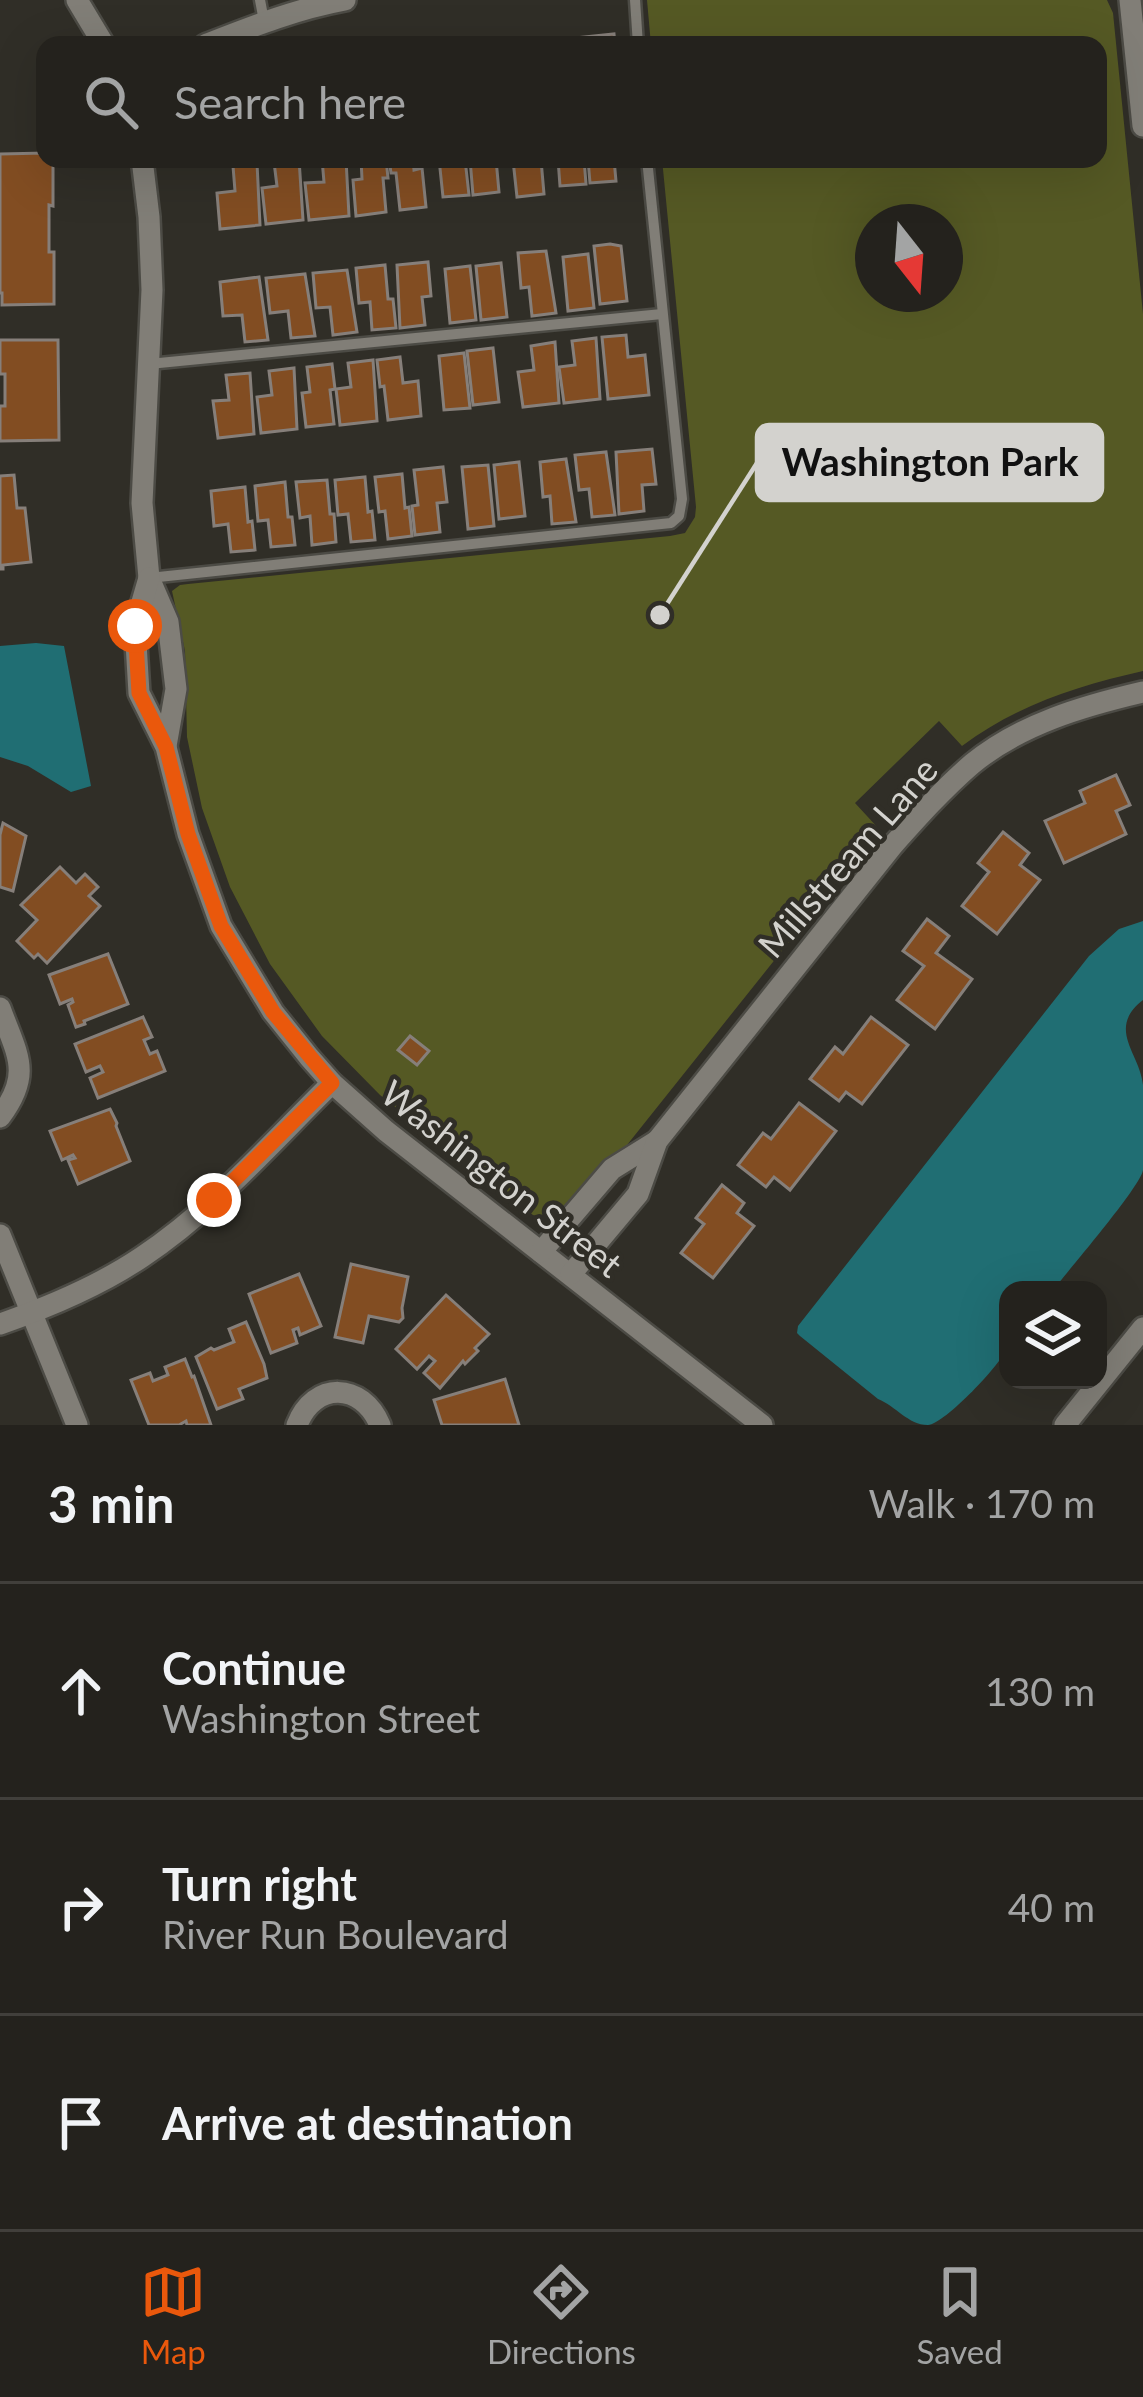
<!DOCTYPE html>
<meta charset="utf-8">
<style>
:root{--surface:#24221d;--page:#2c2a26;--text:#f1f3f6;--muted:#a3a4a4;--line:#413f3b;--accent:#ea580c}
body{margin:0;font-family:Lato,sans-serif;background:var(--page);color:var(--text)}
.controls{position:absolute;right:36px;bottom:36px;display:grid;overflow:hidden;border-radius:24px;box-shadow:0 12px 48px #0002}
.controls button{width:108px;height:108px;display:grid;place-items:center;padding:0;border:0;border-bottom:3px solid var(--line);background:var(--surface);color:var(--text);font:60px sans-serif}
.compass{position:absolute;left:855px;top:204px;width:108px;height:108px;border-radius:50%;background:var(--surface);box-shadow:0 12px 48px #0002;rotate:163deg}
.stop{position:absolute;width:36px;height:36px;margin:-27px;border:9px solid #ea580c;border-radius:50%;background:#fff}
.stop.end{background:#ea580c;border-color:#fff;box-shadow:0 3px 12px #0008}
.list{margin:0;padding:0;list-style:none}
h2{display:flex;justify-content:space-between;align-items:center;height:156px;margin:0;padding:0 48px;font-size:51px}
h2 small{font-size:39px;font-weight:400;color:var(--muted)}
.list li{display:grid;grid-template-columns:78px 1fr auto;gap:36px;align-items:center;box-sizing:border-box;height:216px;padding:0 48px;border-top:3px solid var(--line)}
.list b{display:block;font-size:45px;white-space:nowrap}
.list p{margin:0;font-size:39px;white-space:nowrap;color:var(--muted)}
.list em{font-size:39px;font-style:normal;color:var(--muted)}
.icon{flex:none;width:66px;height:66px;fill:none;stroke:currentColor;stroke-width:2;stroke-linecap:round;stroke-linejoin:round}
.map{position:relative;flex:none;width:1143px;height:1425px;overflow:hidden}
.search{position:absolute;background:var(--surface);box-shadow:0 12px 48px #0002;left:36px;right:36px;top:36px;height:132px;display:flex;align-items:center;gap:30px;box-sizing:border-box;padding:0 42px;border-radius:24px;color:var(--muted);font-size:45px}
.sheet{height:804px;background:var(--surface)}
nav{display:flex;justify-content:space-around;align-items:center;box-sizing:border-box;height:168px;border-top:3px solid var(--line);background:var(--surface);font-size:33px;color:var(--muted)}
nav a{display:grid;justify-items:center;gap:6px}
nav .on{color:var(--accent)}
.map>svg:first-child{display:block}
.green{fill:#555924;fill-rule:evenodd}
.water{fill:#206e73}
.building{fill:#824d22;stroke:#867f7a;stroke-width:3}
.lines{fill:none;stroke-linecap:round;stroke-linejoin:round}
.lane-casing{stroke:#4c4b45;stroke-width:15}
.street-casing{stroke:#4c4b45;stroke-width:26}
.lane{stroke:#817e77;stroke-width:10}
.street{stroke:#817e77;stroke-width:21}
.route{stroke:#ea580c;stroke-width:15}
.labels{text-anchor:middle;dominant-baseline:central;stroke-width:9;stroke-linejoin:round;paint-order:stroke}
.street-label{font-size:36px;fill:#d3d2ce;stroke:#302e27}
.leader{fill:none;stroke:#d3d2ce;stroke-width:4.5}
.callout-dot{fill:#d3d2ce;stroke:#302e27;stroke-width:4.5}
.callout{fill:#d3d2ce;stroke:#d3d2ce;stroke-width:4.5}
.callout-label{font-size:39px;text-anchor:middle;font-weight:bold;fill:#111}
</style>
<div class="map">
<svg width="1143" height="1425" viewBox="0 0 1143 1425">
<rect width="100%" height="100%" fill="#302e27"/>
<path class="green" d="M647 0H1107L1113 13 1143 314V671C1077 686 1017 705 962 746L939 721 855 803 879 829 627 1145 563 1212 543 1218 533 1215 380 1095 322 1036 270 964 230 887 202 808 187 737 185 651 172 591 180 585 188 584 670 536 685 533 695 517 696 507 662 159H1098V45H651ZM873 222H945V294H873Z"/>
<g class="water">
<path d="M36 643 64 646 91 786 71 792 28 766 0 757V646Z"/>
<path d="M1143 921V1000C1106 1029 1140 1053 1143 1085 1143 1107 1143 1149 1143 1170 1141 1186 1068 1271 1053 1290H1008C1008 1304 1012 1335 1008 1347 1002 1363 945 1424 928 1425 908 1425 896 1406 878 1399L800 1336 797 1333 798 1326 1089 956 1119 929Z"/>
</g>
<g class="building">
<path d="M614 34 615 45H575L574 38Z"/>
<path d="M45 153V159H53V206L49 205V252H54V304L2 305V293H0V154Z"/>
<path d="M299 159 303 220 266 224 262 188 277 186 274 162Z"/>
<path d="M322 159H346L349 216 309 220 305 183 324 182Z"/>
<path d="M361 159H386L388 178H383L386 212 356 216 353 180 362 179Z"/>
<path d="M389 159H413L414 170 422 168 426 207 400 210 396 173H391Z"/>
<path d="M439 159H465L469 195 443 197Z"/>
<path d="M470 159H496L499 192 473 195Z"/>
<path d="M521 159H545L541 160 544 194 517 197 513 160Z"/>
<path d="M558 159H584L586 184 560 186Z"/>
<path d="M588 159H614L616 181 590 183Z"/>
<path d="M257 163 260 225 220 229 217 193 235 191 233 166Z"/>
<path d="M610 244 621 246 627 301 600 304 594 246Z"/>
<path d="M546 251 556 313 532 316 529 287 521 288 518 253Z"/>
<path d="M588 254 594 308 568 311 563 257Z"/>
<path d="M428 262 431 296 422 297 425 325 400 328 397 265Z"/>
<path d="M501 263 507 317 481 320 476 266Z"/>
<path d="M385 265 388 299H393L396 328 372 330 370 302 359 303 356 268Z"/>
<path d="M470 266 476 320 450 323 445 269Z"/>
<path d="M347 270 357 332 333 335 330 307 316 308 313 273Z"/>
<path d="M305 274 315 336 291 338 288 311 270 313 266 278Z"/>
<path d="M259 277 268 340 245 342 242 315 223 316 220 282Z"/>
<path d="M626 335 628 357 645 355 649 395 608 399 602 337Z"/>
<path d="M596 338 600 399 564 403 559 367 575 365 572 341Z"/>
<path d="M0 340H58L59 440 0 441V406H5V374H0Z"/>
<path d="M555 342 559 403 523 407 518 372 534 370 531 346Z"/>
<path d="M493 348 499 402 473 405 467 351Z"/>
<path d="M464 353 470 408 444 410 439 356Z"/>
<path d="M400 357 403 383 418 381 421 416 388 420 384 386 380 387 377 360Z"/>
<path d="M373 360 377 421 340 425 336 389 351 387 348 363Z"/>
<path d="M332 364 335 389 330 390 334 424 306 427 302 393 310 392 307 367Z"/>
<path d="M294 368 297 429 261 433 257 397 272 395 269 371Z"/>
<path d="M250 373 254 434 218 438 213 401 229 400 226 375Z"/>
<path d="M652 449 656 484 642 485 644 511 619 514 616 452Z"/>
<path d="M606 452 615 515 592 517 589 489 579 490 575 455Z"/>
<path d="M566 459 576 522 552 524 550 496 543 497 540 462Z"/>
<path d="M519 462 525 516 499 519 494 465Z"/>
<path d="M488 465 494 526 468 529 462 467Z"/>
<path d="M443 467 447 502 437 503 440 532 415 535 412 506 418 505 414 470Z"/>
<path d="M402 474 405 508 409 507 412 536 388 539 385 511 379 512 375 477Z"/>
<path d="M14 475 17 508H25L31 562 3 565V569H0V476Z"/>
<path d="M365 477 368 512 372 511 375 540 351 542 348 514 338 515 335 480Z"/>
<path d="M327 480 330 514H334L336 542 312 545 310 516 300 518 296 482Z"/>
<path d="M285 482 288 517H292L295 545 271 547 268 520 258 521 255 486Z"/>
<path d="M245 487 248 522 252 521 255 550 231 552 228 524 214 526 211 491Z"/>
<path d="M1116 775 1130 805 1116 811 1126 834 1064 863 1045 821 1085 803 1080 791Z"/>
<path d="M3 823 26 836 13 891 0 887V835Z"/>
<path d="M1003 832 1029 853 1020 865 1040 880 997 934 962 906 989 872 978 863Z"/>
<path d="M60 867 76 883 85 874 98 887 89 896 100 906 47 963 38 954 34 958 17 941 37 920 21 905Z"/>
<path d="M927 919 949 936 936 953 972 979 935 1029 897 1000 924 966 903 951Z"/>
<path d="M108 954 128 1004 84 1021 85 1024 76 1027 68 1005 73 1002 72 999 60 1004 49 975Z"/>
<path d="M143 1017 152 1037 144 1040 150 1054 157 1051 165 1071 98 1098 90 1078 103 1072 100 1066 86 1072 75 1044Z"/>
<path d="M871 1017 908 1045 862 1104 846 1092 839 1101 810 1079 835 1047 843 1054Z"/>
<path d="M410 1036 429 1051 417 1065 398 1050Z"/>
<path d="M799 1103 836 1131 790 1190 774 1177 766 1187 738 1165 763 1133 771 1139Z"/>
<path d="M110 1109 117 1123 116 1126 130 1161 78 1184 68 1160 75 1158 73 1155 62 1160 50 1131Z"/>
<path d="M722 1185 744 1203 737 1213 754 1226 713 1278 681 1253 704 1224 696 1218Z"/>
<path d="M351 1264 408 1277 402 1308 403 1318 399 1322 369 1316 363 1343 335 1337Z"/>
<path d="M299 1274 321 1326 300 1335 298 1328 293 1330 297 1343 271 1353 249 1294Z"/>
<path d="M446 1295 489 1334 475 1348 478 1351 465 1364 463 1361 440 1388 424 1373 435 1361 429 1356 417 1369 396 1349Z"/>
<path d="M246 1322 264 1364 267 1378 239 1389 243 1399 217 1409 196 1357 211 1348 214 1350 234 1342 229 1329Z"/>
<path d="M185 1359 192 1377 194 1376 211 1425H187L186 1421 179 1425H149L131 1380 150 1373 153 1381 168 1375 165 1367Z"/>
<path d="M505 1379 519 1425H442L434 1400Z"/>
</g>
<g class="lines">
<defs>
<g id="lane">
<path d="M260 0 264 21"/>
<path d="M635 0 638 45"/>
<path d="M149 364 662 314"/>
<path d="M149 578 671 523 679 516 682 499 647 159"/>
</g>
<g id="street">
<path d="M77 0 104 45"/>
<path d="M1130 0 1143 126"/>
<path d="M205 45C251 27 296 9 345 0"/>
<path d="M142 159 149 217 152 290 142 503 149 578 168 622 176 689 166 746"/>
<path d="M149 578 135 626 139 693 166 747 188 834 221 926 273 1012 309 1057 332 1083 386 1131 762 1425"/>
<path d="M0 1008C17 1055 33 1073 0 1117"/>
<path d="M0 1235 77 1425"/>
<path d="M541 1252 612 1169 657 1141"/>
<path d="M571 1274 638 1194 657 1141 893 845C918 817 943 789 972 764 1021 724 1083 706 1143 692"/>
<path d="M0 1324C49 1307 99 1286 142 1257 213 1210 271 1143 332 1083"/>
<path d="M297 1425C314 1381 362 1382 380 1425"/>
<path d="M1065 1425 1143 1328"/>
</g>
</defs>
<use href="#lane" class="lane-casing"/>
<use href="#street" class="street-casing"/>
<use href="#lane" class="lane"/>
<use href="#street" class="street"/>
</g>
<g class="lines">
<path class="route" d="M135 626 139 693 166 747 188 834 221 926 273 1012 332 1083 214 1200"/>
</g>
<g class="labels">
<g class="street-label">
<text transform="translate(847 857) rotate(-49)">Millstream Lane</text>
<text transform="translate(502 1178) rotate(38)">Washington Street</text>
</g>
</g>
<path class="leader" d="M660 615L757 463"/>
<circle class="callout-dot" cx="660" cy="615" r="12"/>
<rect class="callout" x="757" y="425" width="345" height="75" rx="12"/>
<g class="callout-label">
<text x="930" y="476">Washington Park</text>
</g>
</svg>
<div class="controls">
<button><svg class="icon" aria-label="layers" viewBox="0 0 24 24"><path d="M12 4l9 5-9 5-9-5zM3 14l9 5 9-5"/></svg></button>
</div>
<svg class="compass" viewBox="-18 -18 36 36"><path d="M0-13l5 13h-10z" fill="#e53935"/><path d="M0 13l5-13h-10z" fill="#a3a4a4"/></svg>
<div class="stop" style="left:135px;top:626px"></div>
<div class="stop end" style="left:214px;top:1200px"></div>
<div class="search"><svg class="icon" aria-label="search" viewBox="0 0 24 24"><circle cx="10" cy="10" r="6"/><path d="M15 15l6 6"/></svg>Search here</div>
</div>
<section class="sheet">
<h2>3 min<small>Walk · 170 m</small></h2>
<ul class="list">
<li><svg class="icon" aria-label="ahead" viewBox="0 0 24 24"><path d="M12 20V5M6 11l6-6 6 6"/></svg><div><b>Continue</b><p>Washington Street</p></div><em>130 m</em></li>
<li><svg class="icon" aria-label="right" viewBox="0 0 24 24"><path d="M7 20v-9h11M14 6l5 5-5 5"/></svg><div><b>Turn right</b><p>River Run Boulevard</p></div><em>40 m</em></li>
<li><svg class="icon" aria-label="arrive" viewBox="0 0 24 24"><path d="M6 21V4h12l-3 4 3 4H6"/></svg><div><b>Arrive at destination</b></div></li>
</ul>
</section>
<nav>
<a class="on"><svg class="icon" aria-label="map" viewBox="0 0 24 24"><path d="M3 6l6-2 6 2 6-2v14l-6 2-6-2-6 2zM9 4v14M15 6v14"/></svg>Map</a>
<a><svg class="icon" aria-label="directions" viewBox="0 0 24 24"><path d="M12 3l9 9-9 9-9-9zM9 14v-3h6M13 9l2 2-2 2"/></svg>Directions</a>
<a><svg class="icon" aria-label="saved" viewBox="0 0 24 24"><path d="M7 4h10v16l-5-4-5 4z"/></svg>Saved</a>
</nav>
